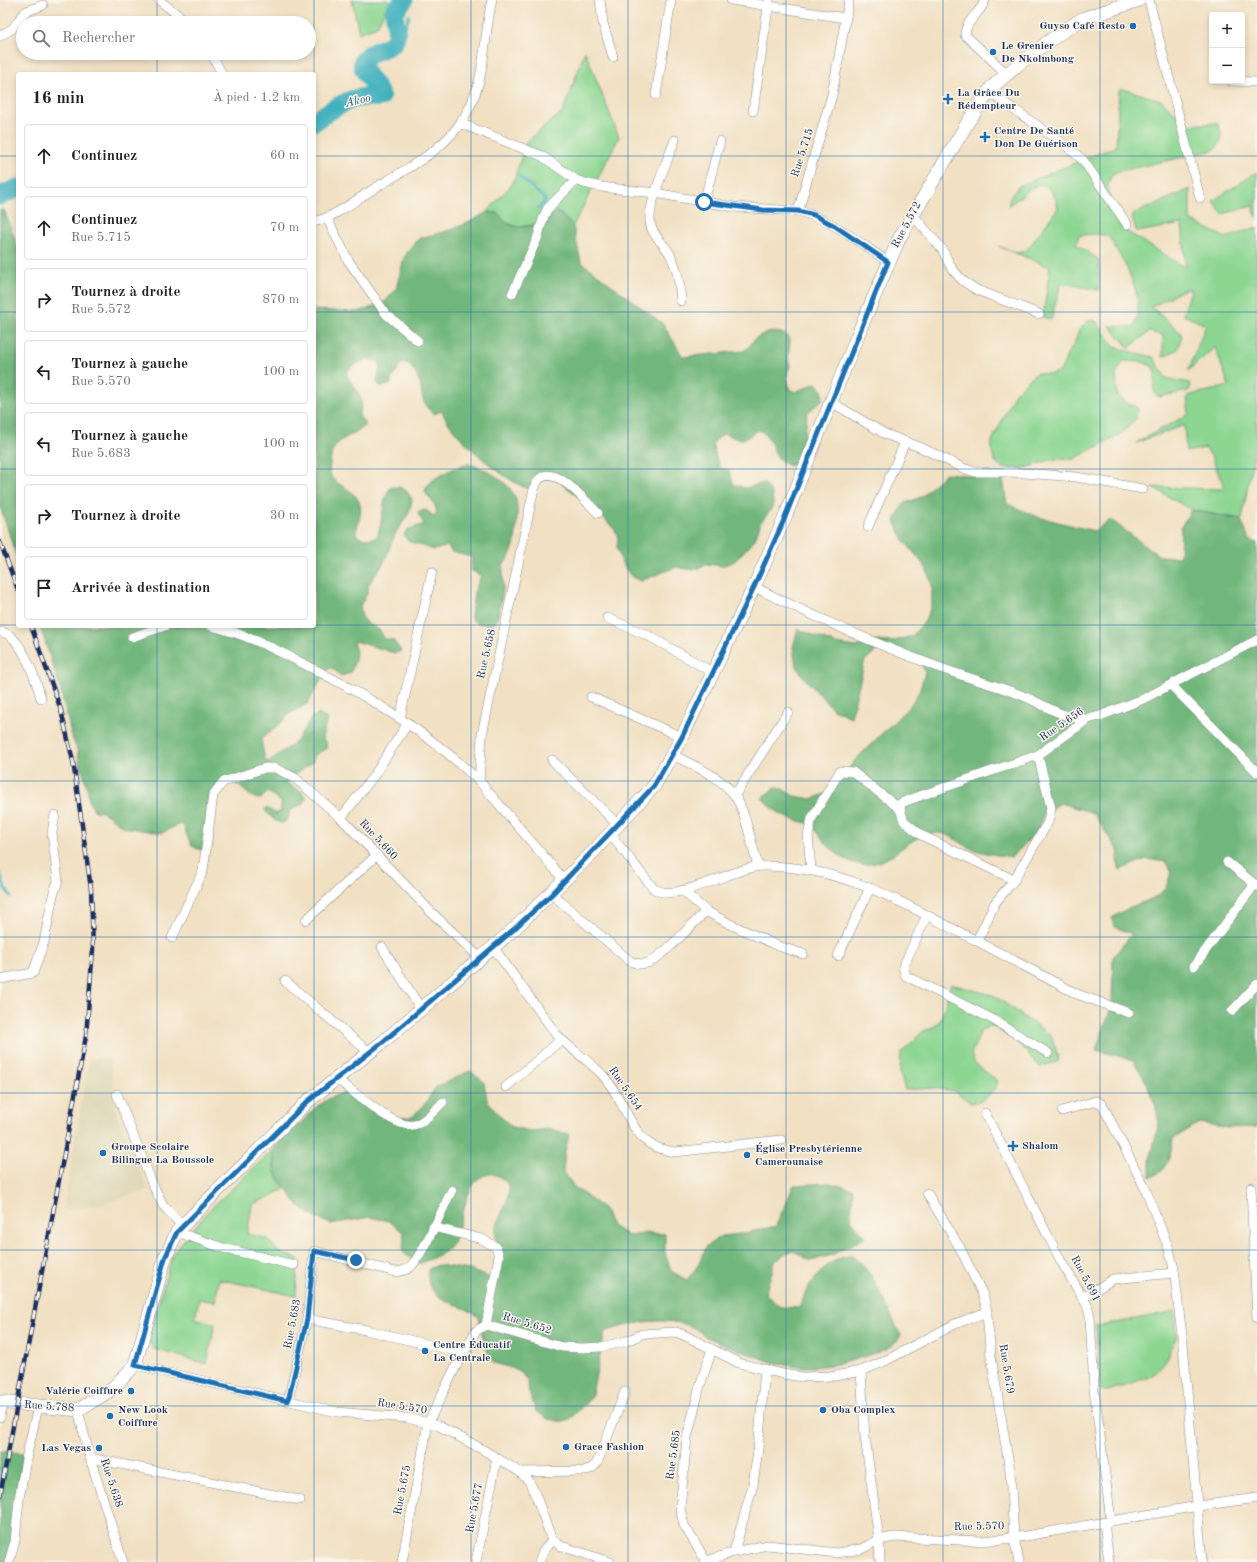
<!DOCTYPE html>
<html lang="fr">
<meta charset="utf-8">
<style>
:root{--surface:#fff;--page:#f6f6f6;--text:#222;--muted:#767676;--line:#e0e0e0}
body{margin:0;font-family:"Old Standard TT",serif;background:var(--page);color:var(--text)}
.controls{position:absolute;right:12px;top:12px;display:grid;overflow:hidden;border-radius:4px;box-shadow:0 2px 6px #0003}
.controls button{width:36px;height:36px;display:grid;place-items:center;padding:0;border:0;border-bottom:1px solid var(--line);background:var(--surface);color:var(--text);font:20px sans-serif}
.stop{position:absolute;width:12px;height:12px;margin:-9px;border:3px solid #1f6fb2;border-radius:50%;background:#fff}
.stop.end{background:#1f6fb2;border-color:#fff;box-shadow:0 1px 4px #0008}
.list{margin:0;padding:0;list-style:none}
h2{display:flex;justify-content:space-between;align-items:center;height:52px;margin:0;padding:0 16px;font-size:17px}
h2 small{font-size:13px;font-weight:400;color:var(--muted)}
.list li{display:grid;grid-template-columns:26px 1fr auto;gap:12px;align-items:center;box-sizing:border-box;height:64px;margin:0 8px 8px;padding:0 8px;border:1px solid var(--line);border-radius:4px}
.list b{display:block;font-size:15px;white-space:nowrap}
.list p{margin:0;font-size:13px;white-space:nowrap;color:var(--muted)}
.list em{font-size:13px;font-style:normal;color:var(--muted)}
.icon{flex:none;width:22px;height:22px;fill:none;stroke:currentColor;stroke-width:2;stroke-linecap:round;stroke-linejoin:round}
.map{position:relative;flex:none;width:1257px;height:1562px;overflow:hidden}
.search{position:absolute;background:var(--surface);box-shadow:0 2px 6px #0003;left:16px;top:16px;width:300px;height:44px;display:flex;align-items:center;gap:10px;box-sizing:border-box;padding:0 14px;border-radius:22px;color:var(--muted);font-size:15px}
.panel{position:absolute;background:var(--surface);box-shadow:0 2px 6px #0003;left:16px;top:72px;width:300px;height:556px;border-radius:4px}
.map>svg:first-child{display:block}
.built{fill:#dfd8b8}
.green{fill:#8cd692;stroke:#548278}
.forest{fill:#71b77c;stroke:#46736d}
.lines{fill:none;stroke-linecap:round;stroke-linejoin:round}
.stream{stroke:#41b0bd;stroke-width:3}
.river{stroke:#41b0bd;stroke-width:19}
.street-casing{stroke:#868890;stroke-width:10}
.secondary-casing{stroke:#868890;stroke-width:14}
.street{stroke:#fff;stroke-width:9}
.secondary{stroke:#fff;stroke-width:13}
.rail-casing{stroke:#1b2f5e;stroke-width:4.5}
.rail{stroke:#fbf7ec;stroke-width:3;stroke-dasharray:9;stroke-linecap:butt}
.route{stroke:#1f6fb2;stroke-width:5}
.grid{fill:none;stroke:#1f6fb2;stroke-width:1;stroke-opacity:0.55}
.poi-dot{fill:#1f6fb2;stroke:#fbf7ec;stroke-width:1.5}
.labels{text-anchor:middle;dominant-baseline:central;stroke-width:3;stroke-linejoin:round;paint-order:stroke}
.poi-label{font-size:11px;font-weight:bold;fill:#1b2f5e;stroke:#fbf7ec;text-anchor:start}
.street-label{font-size:11px;fill:#1b2f5e;stroke:#fbf7ec}
.water-label{font-size:12px;font-style:italic;fill:#285c7f;stroke:#fbf7ec}
</style>
<div class="map">
<svg width="1257" height="1562" viewBox="0 0 1257 1562">
<rect width="100%" height="100%" fill="#fbf7ec"/>
<filter id="ink" filterUnits="userSpaceOnUse"><feTurbulence type="fractalNoise" baseFrequency=".025" numOctaves="2"/><feDisplacementMap in="SourceGraphic" scale="8" xChannelSelector="R" yChannelSelector="G"/><feConvolveMatrix kernelMatrix="1 2 1 2 8 2 1 2 1" color-interpolation-filters="sRGB"/></filter>
<filter id="wash" filterUnits="userSpaceOnUse"><feTurbulence type="fractalNoise" baseFrequency=".012" numOctaves="4" result="noise"/><feDisplacementMap in="SourceGraphic" scale="16" xChannelSelector="R" yChannelSelector="G"/><feGaussianBlur stdDeviation="0.9" result="paint"/><feColorMatrix in="noise" values="0 0 0 0 0 0 0 0 0 0 0 0 0 0 0 0 0 1.4 0 .05"/><feComposite in="paint" operator="in"/></filter>
<g filter="url(#wash)">
<rect width="100%" height="100%" fill="#f1e0c2"/>
<path class="built" d="M89 1058 110 1059 117 1117 148 1189 103 1204 81 1208 63 1210Z"/>
<g class="green">
<path d="M352 0H390L377 26 359 33Z"/>
<path d="M585 51 619 137 573 226 557 211 552 218 539 224 518 227 505 222 498 213 487 212 513 183 526 142 563 112Z"/>
<path d="M1123 89 1161 100 1188 125 1217 123C1223 131 1222 143 1214 150L1116 172 1112 175 1108 184V194L1121 228 1186 268 1182 224 1137 232 1132 219 1134 214 1190 189V220L1226 238 1257 227V455L1253 457 1242 519 1191 510 1152 487 1220 489 1224 486 1211 456 1205 448 1186 452 1184 425 1136 443 1189 414 1187 396 1229 386 1215 347 1188 371 1206 325 1183 315 1191 290 1187 288 1151 307 1180 332 1182 336 1177 350 1163 357V335L1149 332 1129 348 1110 326 1134 327C1148 298 1123 260 1108 236L1098 234 1079 235 1076 244 1099 260V290L1061 283 1051 320 1043 317 1050 267 998 246 1018 253 1027 250 1058 208 1055 197 1046 185 1037 184 1008 206 1010 197 1019 186 1116 146 1119 90Z"/>
<path d="M1255 173H1257V220L1253 206 1222 214 1213 201Z"/>
<path d="M1092 320 1097 322 1114 347 1153 357 1166 378 1189 383 1191 387 1188 391 1159 397C1149 390 1156 385 1155 375 1155 372 1153 368 1152 366L1142 362 1123 361 1116 375 1117 394 1125 403 1135 406 1138 409 1136 419 1122 433 1074 459 1050 460 1029 467 1013 469 1002 468 994 460 992 451V441L1015 393 1036 373 1051 374 1061 371 1068 352 1074 345 1079 330 1087 322Z"/>
<path d="M951 984 995 996 1052 1037 1059 1061 1040 1067 1015 1039 990 1025 981 1031 971 1054 975 1064 998 1081C994 1093 984 1101 971 1103L955 1091 933 1088 905 1090 900 1072 901 1053 922 1032 935 1026 941 1019Z"/>
<path d="M272 1151 275 1172 285 1189 252 1205 247 1234 268 1239 278 1252 298 1259 296 1296 219 1279 215 1302 199 1299 195 1318 215 1324 207 1364 154 1349 148 1340 173 1253 207 1212Z"/>
<path d="M1175 1311 1177 1335 1167 1359 1152 1376 1108 1391 1101 1390 1096 1325 1101 1326Z"/>
</g>
<g class="forest">
<path d="M0 210H4L18 248V561L0 506Z"/>
<path d="M557 211 573 226 581 262 663 324 683 357 743 351C750 348 751 342 756 338 765 331 781 330 789 337 792 347 785 356 790 366L787 374 789 389 795 392 816 383 822 389 823 399 807 413C806 423 803 483 780 460 770 449 775 441 760 430 753 431 750 438 742 439 735 440 730 434 723 434L712 444 719 467 729 471 734 485 745 488 764 483 772 493 773 504 770 511 761 522 755 539 735 561 722 566 707 564 693 570 676 567 641 581 631 576 622 563 617 548 618 537 615 530 596 510 549 474 530 489C507 484 449 433 442 411L434 414C419 402 424 395 419 380 417 374 412 368 408 363L401 364 391 380V384L382 387 377 383 380 368V362L366 359C335 375 348 373 359 394 363 401 361 409 359 416L366 424C357 434 342 436 334 448 331 452 331 458 330 463 325 487 351 483 359 502 364 513 356 525 356 535 363 540 370 539 377 537 384 521 381 502 390 488 401 485 407 489 412 500L409 513 395 534 384 562 368 585V592L360 606 362 618 366 622 379 630 385 639 393 640 401 651 395 653 355 641 353 644C359 653 354 665 350 673L341 676 332 668 328 669 307 704 289 714 281 723 261 739 265 760 268 762 297 741 311 718 318 714 327 719 322 738 326 742 327 748 315 755 312 763 297 773 288 776 286 779C288 789 303 788 306 798L304 803 291 810 286 821 283 823C273 822 271 815 264 810L267 808 276 814 281 810V802L268 792 261 799C249 799 245 789 236 784 232 782 227 782 223 781 202 802 208 806 209 834L212 836 211 848C190 854 189 840 183 824 173 825 168 832 159 833L124 827 103 812 95 811 89 802 88 790 80 763 77 749 72 737 60 688 40 626H314V310L357 312 368 309 386 301 396 289 404 258 412 245 420 238 451 230 470 222 487 212 498 213C500 216 502 219 504 221 518 233 549 224 557 211Z"/>
<path d="M468 464C486 468 510 481 516 500 518 509 517 519 516 528 516 542 513 555 503 565V590L497 620 494 624C486 624 476 625 471 618L474 593 481 576 471 570 472 557 451 552 448 546 434 550 408 541 404 535 407 530 424 524 418 513 419 511 426 510 433 516 437 513 435 505 425 492C425 479 457 467 468 464Z"/>
<path d="M946 473 1003 479 1007 504 1038 517 1094 531 1111 520 1159 556 1180 557 1181 527 1191 510 1241 520 1249 539 1257 543V1127L1228 1128 1199 1123 1173 1139C1171 1156 1167 1171 1150 1178V1160L1159 1123 1155 1104 1144 1078 1133 1060 1096 1050 1112 1005 1113 957 1132 934 1115 927 1112 918C1118 914 1125 910 1131 907 1153 898 1167 897 1171 870L1166 862 1146 859 1120 870 1117 861 1119 852 1093 813 1060 803 1044 814 1036 833 1012 857C999 855 985 854 973 849 963 845 950 834 940 833 920 832 907 845 891 856 857 878 830 853 812 824 787 819 779 816 762 798L777 786 794 796 812 799 832 791 856 759 910 706 920 690 925 672 917 655 880 648 865 660 851 717 833 709 807 681 796 666 793 647 798 629 836 644 856 647 874 641 891 642 912 636 925 621 932 604V585L926 568 903 539 895 521 903 504 921 497Z"/>
<path d="M470 1071 484 1082 487 1100 499 1115 512 1127 531 1131 550 1129 569 1134 565 1152 563 1171 574 1187 604 1209 612 1226 629 1236 647 1233 665 1234V1253L671 1271 687 1280 699 1264 706 1247 721 1236 741 1234 776 1226 794 1185 828 1183 853 1189 851 1220 866 1237 832 1255 811 1261 792 1250 775 1261 765 1294 780 1307 797 1308C805 1300 803 1294 809 1287 819 1272 833 1257 851 1256 875 1268 887 1312 901 1335 895 1347 881 1351 869 1355 844 1364 819 1369 793 1366 768 1364 731 1346 706 1337 682 1312 635 1321 605 1332L591 1398 569 1420 564 1422 548 1419 536 1411 529 1392 528 1382 519 1370 494 1363 485 1348 479 1317C460 1301 421 1302 429 1269L438 1265 470 1270 490 1278C493 1272 499 1262 499 1256 499 1246 494 1239 496 1229 499 1214 518 1190 503 1179 499 1176 493 1173 489 1174 461 1178 465 1232 448 1249 442 1255 429 1259 421 1263H416L403 1252 404 1233 389 1221 370 1217 331 1224 312 1216 297 1204 275 1172 272 1151 284 1136 300 1124 313 1110 328 1099 345 1092 375 1114 392 1119 412 1117 425 1104 436 1087Z"/>
<path d="M0 1451 23 1453 8 1562H0Z"/>
</g>
<g class="lines">
<g class="stream">
<path d="M395 40H401L409 16"/>
<path d="M519 176 546 200 538 209"/>
<path d="M0 874 5 888 11 896"/>
</g>
<g class="river">
<path d="M314 122C328 112 347 98 365 97 371 97 375 98 381 97 377 86 369 79 364 70 355 53 386 50 393 43 399 37 395 20 394 12L404 0"/>
<path d="M0 196 18 188"/>
</g>
</g>
</g>
<g filter="url(#ink)">
<g class="lines">
<defs>
<g id="street">
<path d="M159 0 188 23"/>
<path d="M600 0 603 23 613 57"/>
<path d="M731 0 845 18"/>
<path d="M849 0 832 95 798 211C832 219 860 243 888 262"/>
<path d="M985 0C981 13 965 21 965 35L1007 74"/>
<path d="M1149 0 1200 198"/>
<path d="M0 36 12 29 25 12 43 5"/>
<path d="M211 53 222 74"/>
<path d="M1231 81 1257 82"/>
<path d="M989 92 1065 145 1083 160 1127 224"/>
<path d="M656 95 671 0"/>
<path d="M753 111 769 1"/>
<path d="M462 124 542 156 576 180 584 183 601 187 655 193 734 207 798 211"/>
<path d="M675 140C668 159 648 204 650 222 651 235 666 245 671 256 678 270 680 285 681 301"/>
<path d="M704 202 720 141"/>
<path d="M912 214 942 249 952 269 963 281 977 290 1039 314"/>
<path d="M327 218 348 260 386 314 418 341"/>
<path d="M314 222C339 215 358 198 380 185 431 155 469 135 481 72 486 48 486 24 492 0"/>
<path d="M512 294 537 239 544 216 548 208 576 180"/>
<path d="M831 402 885 434 922 448 963 468 975 472H1010L1076 477 1143 489"/>
<path d="M868 527 905 442"/>
<path d="M754 587C819 619 884 648 952 672 974 680 996 685 1018 694 1041 702 1063 720 1088 719"/>
<path d="M607 618 649 636 712 672"/>
<path d="M211 626C243 633 273 648 302 663 366 695 427 731 479 781"/>
<path d="M0 632C21 632 36 681 41 698"/>
<path d="M132 637 165 626"/>
<path d="M1171 685 1257 772"/>
<path d="M591 697 682 737"/>
<path d="M400 718 432 572"/>
<path d="M408 723 375 774 341 818 430 911 480 958"/>
<path d="M671 754C692 765 721 776 735 796 746 812 752 847 758 866"/>
<path d="M552 760 618 825"/>
<path d="M735 795 788 712"/>
<path d="M900 809 901 803 917 797 1038 755 1088 719 1100 716 1143 699 1257 640"/>
<path d="M610 834 654 889C680 904 735 865 765 866 848 867 905 905 977 941L995 903 1014 880 1048 822 1051 808 1038 755"/>
<path d="M1227 862 1257 886"/>
<path d="M811 869 808 836 812 818 840 771 853 772 900 809 904 821 921 835 1014 880"/>
<path d="M565 881 479 781 482 735 533 493C534 490 535 485 537 482 552 459 587 503 598 513"/>
<path d="M682 890 706 911 728 923 778 946 803 954"/>
<path d="M552 894 630 961C636 964 641 965 648 963 665 955 691 925 706 911"/>
<path d="M927 915 903 967 906 976 992 1019 1048 1053"/>
<path d="M306 920 377 855"/>
<path d="M172 938 203 871 213 795 223 782 265 768H275L295 778 341 818"/>
<path d="M977 941 1077 994 1129 1013"/>
<path d="M382 947 421 1009"/>
<path d="M493 947 556 1034C572 1051 592 1062 606 1079 621 1097 629 1126 646 1141 654 1148 665 1150 675 1152L781 1140"/>
<path d="M838 956 870 888"/>
<path d="M1194 966 1255 884"/>
<path d="M0 979 33 973 44 942 53 895 58 881 52 833 55 815"/>
<path d="M285 981 370 1053"/>
<path d="M1232 1011 1257 984"/>
<path d="M337 1079C353 1091 398 1133 417 1124 426 1120 436 1109 443 1102"/>
<path d="M506 1087 561 1040"/>
<path d="M117 1094 152 1183 163 1205 182 1226"/>
<path d="M1062 1111 1096 1101 1102 1104 1145 1188 1169 1249 1174 1269 1183 1344 1202 1562"/>
<path d="M985 1113 1061 1261 1087 1305 1090 1316 1094 1389 1111 1521"/>
<path d="M1251 1187 1257 1318"/>
<path d="M927 1193 960 1248 982 1293 986 1305 991 1356 1010 1471 1014 1538 1019 1562"/>
<path d="M433 1227 482 1239 496 1247 499 1256 486 1325"/>
<path d="M177 1232 223 1248 294 1265"/>
<path d="M1083 1298 1113 1279 1174 1273"/>
<path d="M307 1319 366 1330 464 1353"/>
<path d="M135 1365 337 1412 407 1418 437 1425 480 1448 520 1472 529 1481 536 1496 552 1540 561 1546 610 1562"/>
<path d="M861 1371 865 1437 879 1540 880 1562"/>
<path d="M288 1401 307 1319 314 1251 396 1272C401 1271 406 1271 410 1267 423 1256 443 1207 452 1190"/>
<path d="M78 1410 90 1458 123 1562"/>
<path d="M0 1417 3 1402"/>
<path d="M90 1458 300 1500"/>
<path d="M520 1472 584 1471 592 1468 597 1463 625 1392"/>
<path d="M1104 1523 1109 1562"/>
<path d="M734 1552 753 1485 758 1449 765 1369"/>
<path d="M706 1561 684 1525 680 1508 687 1438 700 1386 712 1349"/>
<path d="M9 1562 15 1541 19 1499 27 1454 38 1407"/>
<path d="M402 1562 428 1423 455 1368 476 1331 486 1325 562 1347 582 1348 601 1347 627 1341 642 1334 676 1332 686 1336 739 1363 783 1374 802 1377 835 1376 861 1371 883 1362 955 1324 987 1312"/>
<path d="M476 1562 497 1458"/>
<path d="M539 1562 543 1552 552 1540"/>
<path d="M704 1562 734 1552 768 1545 837 1553 861 1549 879 1540 894 1537 982 1541 1014 1538 1198 1506 1257 1498"/>
</g>
<path id="secondary" d="M0 1402 78 1410 111 1390 135 1365 165 1258 177 1232 188 1220 307 1102 384 1041 513 930 591 854 654 786 682 737 754 587 783 522 861 327 900 237 968 122 992 87 1020 63 1056 36 1082 19 1139 0"/>
</defs>
<use href="#street" class="street-casing"/>
<use href="#secondary" class="secondary-casing"/>
<use href="#street" class="street"/>
<use href="#secondary" class="secondary"/>
<defs>
<g id="rail">
<path d="M0 542 18 590"/>
<path d="M0 1496 86 1036 93 949 91 889 73 761 61 710 31 626"/>
</g>
</defs>
<use href="#rail" class="rail-casing"/>
<use href="#rail" class="rail"/>
</g>
</g>
<g class="lines" filter="url(#ink)">
<path class="route" d="M356 1260 314 1251 307 1319 288 1401 135 1365 165 1258 177 1232 307 1102 384 1041 513 930 552 894 654 786 682 737 754 587 783 522 888 262 835 226 814 215 798 211 763 210 704 202"/>
</g>
<path class="grid" d="M157 0V23M314 0V1562M471 0V1562M628 0V1562M786 0V1562M943 0V1562M1100 0V1562M157 53V74M0 156H18M314 156H1257M0 312H18M314 312H1257M0 469H18M314 469H1257M0 625H18M314 625H1257M157 626V1562M0 781H1257M0 937H1257M0 1093H1257M0 1250H1257M0 1406H1257"/>
<g class="poi-dot">
<circle cx="1133" cy="26" r="4"/>
<circle cx="993" cy="52" r="4"/>
<path d="M946 93h4v4h4v4h-4v4h-4v-4h-4v-4h4z"/>
<path d="M983 131h4v4h4v4h-4v4h-4v-4h-4v-4h4z"/>
<path d="M1011 1140h4v4h4v4h-4v4h-4v-4h-4v-4h4z"/>
<circle cx="103" cy="1153" r="4"/>
<circle cx="747" cy="1155" r="4"/>
<circle cx="425" cy="1351" r="4"/>
<circle cx="131" cy="1391" r="4"/>
<circle cx="823" cy="1410" r="4"/>
<circle cx="110" cy="1416" r="4"/>
<circle cx="566" cy="1447" r="4"/>
<circle cx="99" cy="1448" r="4"/>
</g>
<g class="labels">
<g class="poi-label">
<text x="1125" y="26" text-anchor="end">Guyso Café Resto</text>
<text x="1001" y="46">Le Grenier<tspan x="1001" dy="13">De Nkolmbong</tspan></text>
<text x="957" y="93">La Grâce Du<tspan x="957" dy="13">Rédempteur</tspan></text>
<text x="994" y="131">Centre De Santé<tspan x="994" dy="13">Don De Guérison</tspan></text>
<text x="1022" y="1146">Shalom</text>
<text x="111" y="1147">Groupe Scolaire<tspan x="111" dy="13">Bilingue La Boussole</tspan></text>
<text x="755" y="1149">Église Presbytérienne<tspan x="755" dy="13">Camerounaise</tspan></text>
<text x="433" y="1345">Centre Éducatif<tspan x="433" dy="13">La Centrale</tspan></text>
<text x="123" y="1391" text-anchor="end">Valérie Coiffure</text>
<text x="118" y="1410">New Look<tspan x="118" dy="13">Coiffure</tspan></text>
<text x="831" y="1410">Oba Complex</text>
<text x="574" y="1447">Grace Fashion</text>
<text x="91" y="1448" text-anchor="end">Las Vegas</text>
</g>
<g class="street-label">
<text transform="translate(803 153) rotate(-72)">Rue 5.715</text>
<text transform="translate(907 225) rotate(-62)">Rue 5.572</text>
<text transform="translate(487 654) rotate(-77)">Rue 5.658</text>
<text transform="translate(1062 725) rotate(-34)">Rue 5.656</text>
<text transform="translate(378 840) rotate(47)">Rue 5.660</text>
<text transform="translate(625 1089) rotate(56)">Rue 5.654</text>
<text transform="translate(1085 1279) rotate(62)">Rue 5.691</text>
<text transform="translate(293 1324) rotate(-79)">Rue 5.683</text>
<text transform="translate(527 1324) rotate(17)">Rue 5.652</text>
<text transform="translate(1006 1369) rotate(81)">Rue 5.679</text>
<text transform="translate(49 1407) rotate(4)">Rue 5.788</text>
<text transform="translate(402 1407) rotate(9)">Rue 5.570</text>
<text transform="translate(674 1455) rotate(-82)">Rue 5.685</text>
<text transform="translate(111 1483) rotate(72)">Rue 5.638</text>
<text transform="translate(403 1490) rotate(-79)">Rue 5.675</text>
<text transform="translate(475 1508) rotate(-79)">Rue 5.677</text>
<text transform="translate(979 1527) rotate(-1)">Rue 5.570</text>
</g>
<g class="water-label">
<text transform="translate(358 101) rotate(-13)">Akoo</text>
</g>
</g>
</svg>
<div class="controls">
<button>+</button>
<button>−</button>
</div>
<div class="stop" style="left:704px;top:202px"></div>
<div class="stop end" style="left:356px;top:1260px"></div>
<div class="search"><svg class="icon" aria-label="search" viewBox="0 0 24 24"><circle cx="10" cy="10" r="6"/><path d="M15 15l6 6"/></svg>Rechercher</div>
<section class="panel">
<h2>16 min<small>À pied · 1.2 km</small></h2>
<ul class="list">
<li><svg class="icon" aria-label="ahead" viewBox="0 0 24 24"><path d="M12 20V5M6 11l6-6 6 6"/></svg><div><b>Continuez</b></div><em>60 m</em></li>
<li><svg class="icon" aria-label="ahead" viewBox="0 0 24 24"><path d="M12 20V5M6 11l6-6 6 6"/></svg><div><b>Continuez</b><p>Rue 5.715</p></div><em>70 m</em></li>
<li><svg class="icon" aria-label="right" viewBox="0 0 24 24"><path d="M7 20v-9h11M14 6l5 5-5 5"/></svg><div><b>Tournez à droite</b><p>Rue 5.572</p></div><em>870 m</em></li>
<li><svg class="icon" aria-label="left" viewBox="0 0 24 24"><path d="M17 20v-9H6M10 6l-5 5 5 5"/></svg><div><b>Tournez à gauche</b><p>Rue 5.570</p></div><em>100 m</em></li>
<li><svg class="icon" aria-label="left" viewBox="0 0 24 24"><path d="M17 20v-9H6M10 6l-5 5 5 5"/></svg><div><b>Tournez à gauche</b><p>Rue 5.683</p></div><em>100 m</em></li>
<li><svg class="icon" aria-label="right" viewBox="0 0 24 24"><path d="M7 20v-9h11M14 6l5 5-5 5"/></svg><div><b>Tournez à droite</b></div><em>30 m</em></li>
<li><svg class="icon" aria-label="arrive" viewBox="0 0 24 24"><path d="M6 21V4h12l-3 4 3 4H6"/></svg><div><b>Arrivée à destination</b></div></li>
</ul>
</section>
</div>
